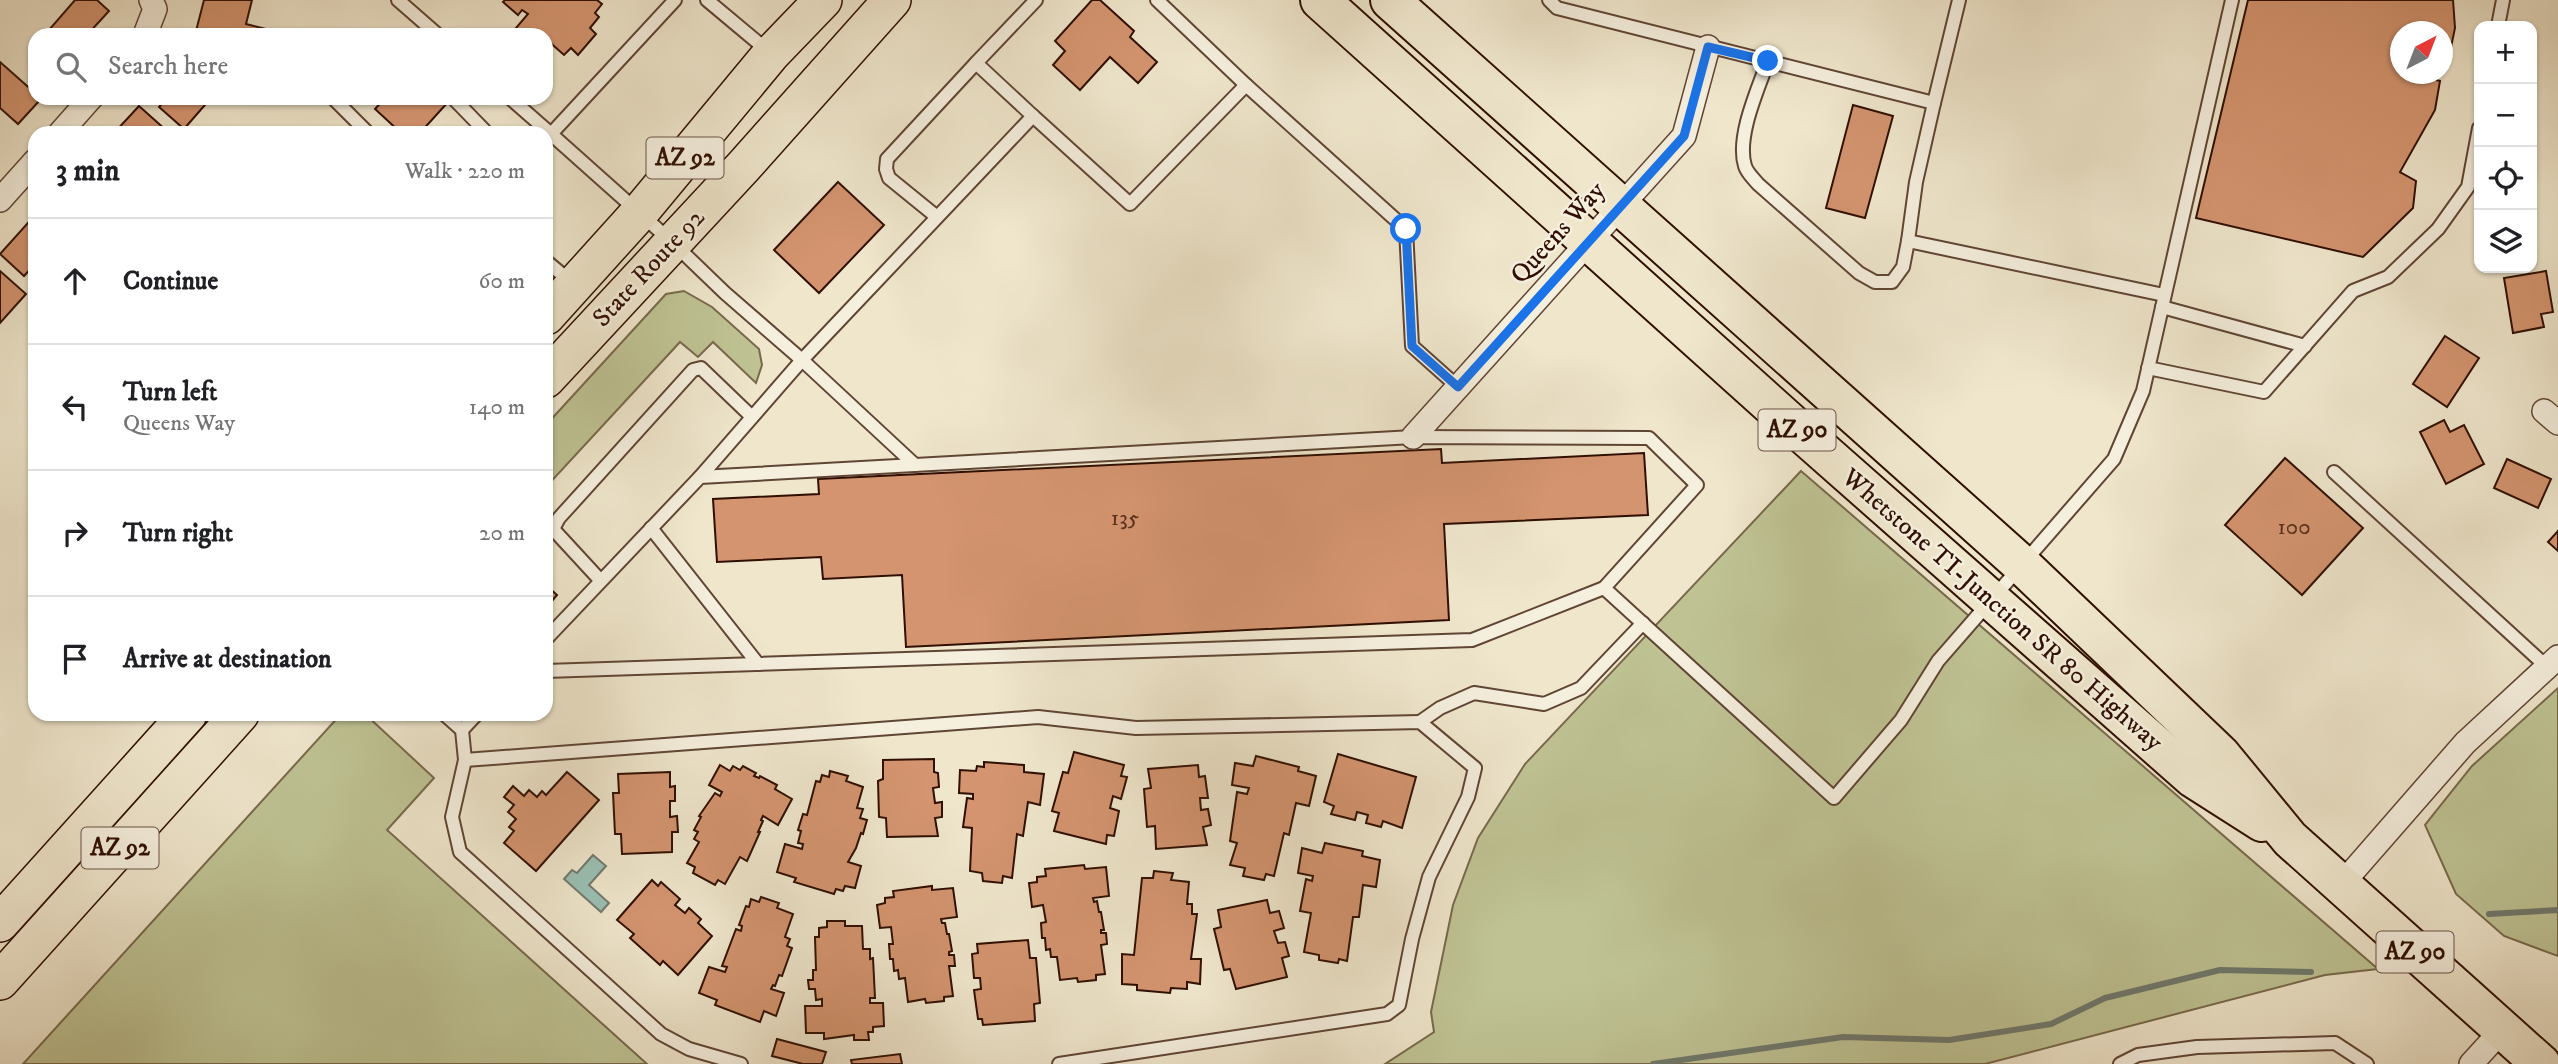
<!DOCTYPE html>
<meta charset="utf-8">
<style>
:root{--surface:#fff;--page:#f6f6f6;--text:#202124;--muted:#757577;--line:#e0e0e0}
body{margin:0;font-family:"IM FELL DW Pica",serif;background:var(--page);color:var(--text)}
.controls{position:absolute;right:21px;top:21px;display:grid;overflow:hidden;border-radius:14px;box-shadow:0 2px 5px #0004}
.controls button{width:63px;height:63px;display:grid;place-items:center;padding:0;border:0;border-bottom:2px solid var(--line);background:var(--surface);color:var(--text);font:35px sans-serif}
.compass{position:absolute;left:2390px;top:21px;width:63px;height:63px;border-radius:50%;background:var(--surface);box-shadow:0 2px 5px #0004;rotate:42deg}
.stop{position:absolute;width:21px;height:21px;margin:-16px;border:5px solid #1a73e8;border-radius:50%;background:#fff}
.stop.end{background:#1a73e8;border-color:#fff;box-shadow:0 2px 7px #0008}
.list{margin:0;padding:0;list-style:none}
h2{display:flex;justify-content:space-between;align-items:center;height:91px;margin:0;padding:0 28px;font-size:30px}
h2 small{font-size:23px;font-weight:400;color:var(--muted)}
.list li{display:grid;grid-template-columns:46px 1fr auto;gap:21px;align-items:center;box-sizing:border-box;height:126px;padding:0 28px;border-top:2px solid var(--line)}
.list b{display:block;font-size:26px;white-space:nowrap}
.list p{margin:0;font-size:23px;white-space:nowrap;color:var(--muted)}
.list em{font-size:23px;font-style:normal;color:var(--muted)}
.icon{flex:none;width:38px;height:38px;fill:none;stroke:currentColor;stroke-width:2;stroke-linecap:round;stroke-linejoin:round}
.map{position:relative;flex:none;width:2558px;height:1064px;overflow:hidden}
.search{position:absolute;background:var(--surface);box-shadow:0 2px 5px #0004;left:28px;top:28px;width:525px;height:77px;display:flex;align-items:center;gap:18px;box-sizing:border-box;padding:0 24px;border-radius:21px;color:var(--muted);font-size:26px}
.panel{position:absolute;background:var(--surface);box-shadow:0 2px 5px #0004;left:28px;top:126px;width:525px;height:595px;border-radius:21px}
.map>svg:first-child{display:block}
.green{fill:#bfc394;stroke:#78694b;stroke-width:2}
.water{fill:#9ac0b4;stroke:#70796d;stroke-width:2}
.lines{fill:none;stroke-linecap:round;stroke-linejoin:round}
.stream{stroke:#70796d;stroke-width:6}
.building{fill:#d3946f;stroke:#300f02;stroke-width:2}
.service-casing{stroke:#604534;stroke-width:16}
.minor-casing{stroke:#604534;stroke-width:26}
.primary-casing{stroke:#300f02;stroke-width:40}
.trunk-casing{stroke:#300f02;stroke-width:42}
.service{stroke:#f5efde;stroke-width:12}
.minor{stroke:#f5efde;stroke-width:23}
.primary{stroke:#efe6cc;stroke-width:37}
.trunk{stroke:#efe6cc;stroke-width:38}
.route{stroke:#1a73e8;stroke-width:9}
.labels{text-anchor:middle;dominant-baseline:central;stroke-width:5;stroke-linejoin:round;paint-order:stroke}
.number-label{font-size:23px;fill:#59301d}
.shield{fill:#f5efde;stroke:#6b5244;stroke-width:2}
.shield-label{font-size:24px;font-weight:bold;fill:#300f02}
.street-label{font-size:26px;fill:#300f02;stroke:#f5efde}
</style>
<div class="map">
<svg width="2558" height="1064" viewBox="0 0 2558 1064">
<rect width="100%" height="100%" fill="#efe6cc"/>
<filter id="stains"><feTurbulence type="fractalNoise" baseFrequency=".00286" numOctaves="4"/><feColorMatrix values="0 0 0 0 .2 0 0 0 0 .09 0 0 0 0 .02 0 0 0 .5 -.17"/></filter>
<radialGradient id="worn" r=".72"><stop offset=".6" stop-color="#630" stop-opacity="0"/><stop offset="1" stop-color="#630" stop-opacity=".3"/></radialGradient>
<g class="green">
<path d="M684 291 712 307 759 349 762 365 756 383 713 342 698 357 680 342 546 487V425L666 294Z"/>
<path d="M1801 471 2378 969 2325 975 1985 1064H1385L1434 1032 1431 1012 1453 905 1478 838 1525 764Z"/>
<path d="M2558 688V956L2504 936 2456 894 2425 825 2472 766Z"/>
<path d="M341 714H365L434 778 387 830 647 1064H23Z"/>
</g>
<path class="water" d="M593 855 606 866 589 885 609 903 601 912 564 879 572 870 577 873Z"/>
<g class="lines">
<g class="stream">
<path d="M2489 914 2558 910"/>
<path d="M1653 1064 1843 1037 1949 1040 2051 1024 2105 998 2220 970 2311 972"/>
</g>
</g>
<g class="building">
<path d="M75 0H97L109 11 87 35H53L48 31Z"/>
<path d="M204 0H252L246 24 266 29 265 35H195Z"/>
<path d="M505 0H597L602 4 595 13 599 17 590 28 596 34 578 55 571 48 564 55 546 39V35H510L528 14 522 10 518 15 503 2Z"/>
<path d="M1092 0H1100L1134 31 1130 37 1157 62 1138 83 1110 57 1080 90 1053 65 1065 51 1055 41Z"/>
<path d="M2248 0H2453L2455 28 2450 52 2442 51V32H2400V74H2422V76L2440 81 2435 110 2400 172 2416 181 2413 208 2363 257 2196 218Z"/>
<path d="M0 62 35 93V98L41 99 18 124 0 108Z"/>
<path d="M167 98H211L184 129 159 107Z"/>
<path d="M385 98H446L449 101 420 133H401L375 109Z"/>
<path d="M1853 105 1893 116 1865 218 1826 208Z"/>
<path d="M139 106 167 131 165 133H114Z"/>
<path d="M838 182 884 225 819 293 774 250Z"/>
<path d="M35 215V264L24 276 0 254Z"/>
<path d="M0 271 26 294 0 323Z"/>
<path d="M2546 271 2553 312 2541 314 2544 327 2513 333 2504 278Z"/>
<path d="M2445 336 2479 358 2447 407 2413 384Z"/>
<path d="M2444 420 2450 432 2464 425 2484 464 2446 484 2420 432Z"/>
<path d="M1441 449 1442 463 1644 453 1648 515 1444 524 1449 620 906 647 902 575 823 579 821 557 717 562 713 499 819 494 818 479Z"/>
<path d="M2285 458 2363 528 2302 595 2225 525Z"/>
<path d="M2507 459 2551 479 2538 508 2494 488Z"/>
<path d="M2558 531V551L2548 542Z"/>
<path d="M546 585 557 595 546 608Z"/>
<path d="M1074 752 1124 765 1121 776 1127 777 1121 799 1113 796 1110 808 1119 811 1114 836 1107 835 1106 844 1054 831 1059 813 1052 811 1063 772 1068 773Z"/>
<path d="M1338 754 1416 777 1402 828 1383 821 1381 827 1366 823 1368 815 1357 812 1355 820 1331 814 1334 806 1324 802Z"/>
<path d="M1256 756 1299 767 1298 771 1316 776 1309 806 1296 803 1289 835 1284 833 1274 876 1266 874 1264 880 1243 876 1245 868 1230 865 1237 843 1230 841 1237 792 1247 794 1249 788 1232 785 1235 763 1253 766Z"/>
<path d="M934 759V772L938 773 939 787 933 788 935 803 942 802V817L935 818 938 836 887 837 886 818 879 817 878 781 883 779V760Z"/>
<path d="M984 762 1024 765V772L1044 774 1040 805 1028 802 1023 836 1017 834 1012 878 1003 876 1002 883 983 881 982 873 970 871 972 828 963 827 967 798 973 799V794L959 793 960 770 976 771 977 766 984 767Z"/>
<path d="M720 765 730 771 733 766 740 770 743 766 756 773 754 776 759 778 760 776 777 785 775 789 792 799 778 825 763 816 761 820 763 821 758 832H760L747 861 740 857 725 884 718 880 715 885 693 873 695 867 687 863 699 842 694 839 698 832 694 830 701 817 699 816 715 793 720 796 722 792 709 785Z"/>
<path d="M1198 765 1199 777 1205 776 1208 798H1200L1201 810 1208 809 1211 825 1203 827 1207 845 1156 849 1155 826 1147 827 1144 789 1151 788 1148 769Z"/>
<path d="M830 771 848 776 846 781 863 787 857 808 863 809 860 818 867 820 863 834 861 833 856 848 848 862 861 866 855 888 845 886 843 891 836 889 834 894 794 882 796 878 777 872 785 844 802 849 803 844 798 843 801 831 798 830 803 814 807 815 816 781 820 782 822 775 829 777Z"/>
<path d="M567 772 599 800 536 871 504 843 514 831 509 827 516 819 508 812 514 805 504 797 513 786 524 796 529 790 537 797 542 791 546 795Z"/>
<path d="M670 772V787L675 786V801H670V817L677 816 678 832H672V852L622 854 621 834H615L613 793H619L618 774Z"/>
<path d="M1325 843 1363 851 1362 856 1380 860 1376 887 1363 885 1359 917H1353L1347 961 1339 959 1338 963 1319 960V955L1304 952 1311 913 1300 911 1306 879 1312 881 1313 876 1298 873 1302 848 1322 853Z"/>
<path d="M1084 865 1085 869 1106 867 1109 896 1093 898 1094 902 1097 901 1099 912H1101L1104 930H1101V933H1106L1107 944 1101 945 1105 974 1096 975V980L1078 982 1077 978 1060 980 1057 957H1051L1050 949 1046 950 1045 938H1042L1041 923 1046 922 1043 905 1032 907 1029 883 1037 882V877L1046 876 1045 869Z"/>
<path d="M1154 871 1173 873 1171 880 1189 882 1187 904H1192V914H1197L1191 959H1201L1200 984 1187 982V989L1171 988 1170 993 1137 990V985L1122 984V954L1134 955 1142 878H1153Z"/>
<path d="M652 880 658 886 661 882 680 899 675 905 685 913 689 908 701 919 698 923 712 936 678 975 663 961 660 965 630 938 634 934 617 920Z"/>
<path d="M932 886V890L953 888 957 917 941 919 942 923H945L947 934H949L952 951 949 952V955H954L955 966H949L953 996 944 997V1001L926 1003 925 999 908 1002 905 978 899 979 898 970 894 971 893 959H890L889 944H893L891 927 880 928 877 905 885 903V898L894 897 893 891Z"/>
<path d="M761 897 779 903 777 908 793 914 785 937 790 939 787 946 792 948 782 976 779 975 775 986 773 985 771 989 784 993 776 1016 764 1011 760 1022 715 1005 717 1000 699 993 709 967 725 972 727 967 722 966 736 929 741 931 742 926 739 925 746 906 749 907 751 899 759 902Z"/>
<path d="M1267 900 1270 913 1279 911 1284 928 1274 931 1278 943 1285 942 1289 956 1282 958 1287 977 1236 989 1230 969 1224 970 1214 929 1221 927 1218 910Z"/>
<path d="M827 921H845V926H862L863 949H870V959L873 958 875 998H870V1003H883L884 1026 873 1027V1032H868L869 1040H854V1035L824 1039V1033H806L805 1006H822V999L816 1000 815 989H809L808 980H813V970H816L815 937H819V928L827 927Z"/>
<path d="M1028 940 1030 958H1036L1040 1003 1034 1004 1035 1021 983 1025 982 1019H978L974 990 981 989 980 978H974L972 954 978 953 977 944Z"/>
<path d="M777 1039 826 1052 822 1064H803L772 1056Z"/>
<path d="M900 1054 902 1064H852L851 1060Z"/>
</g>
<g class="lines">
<defs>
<g id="service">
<path d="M398 0 438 35"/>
<path d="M675 0 551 134 672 242 725 293 802 360 915 465"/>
<path d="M707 0 768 51"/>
<path d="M1157 0 1246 85 1406 229 1412 346 1458 387"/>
<path d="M1549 0 1557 8 1934 103 1959 0"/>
<path d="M2498 26 2503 0"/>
<path d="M1768 61C1758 89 1736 137 1745 166 1747 173 1754 179 1758 184L1859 273 1875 282H1892L1903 267 1908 241"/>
<path d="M333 98 368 133"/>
<path d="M453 98 487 133"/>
<path d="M510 98 551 134"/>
<path d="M1934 103 1916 182 1908 241 2164 295"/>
<path d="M1033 116 976 63 1036 0"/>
<path d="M937 217 889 178 886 169 887 159 976 63"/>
<path d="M546 261 571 282"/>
<path d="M2162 307 2305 346"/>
<path d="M2148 368 2264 392 2353 291 2388 277 2438 229 2468 187 2479 128"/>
<path d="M2334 472 2547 667"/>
<path d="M700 477 802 360 1033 116 1130 204 1246 85"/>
<path d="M651 528 758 664"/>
<path d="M600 580 553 529 559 518 693 370 701 368 752 417"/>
<path d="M546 639 700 477 1413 437 1649 438 1697 485 1604 588 1834 798 1901 720 1938 661 2114 459 2143 391 2232 0"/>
<path d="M546 671 1472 640 1604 588"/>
<path d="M444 714 462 730"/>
<path d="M477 714 462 730 465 760 452 817 460 852 661 1034 689 1049 741 1064"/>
<path d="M1420 722 1440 708 1474 693 1544 704 1581 688 1643 623"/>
<path d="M465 760 1038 717 1136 728 1420 722 1475 768 1468 797 1429 877 1412 939 1399 1005 1387 1014 1059 1064"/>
<path d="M2120 1064 2138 1055 2197 1047 2335 1043 2367 1064"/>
</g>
<g id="minor">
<path d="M145 35 155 9 151 0"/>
<path d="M60 133 91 98"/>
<path d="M0 200 35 161"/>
<path d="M2544 411 2558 423"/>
<path d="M1413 437 1684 136 1708 47"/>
<path d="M2341 885 2465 743 2558 657"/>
<path d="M2471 1064 2503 1029"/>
</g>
<g id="primary">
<path d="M546 316 640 212 771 54 823 0"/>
<path d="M546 379 744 166 892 0"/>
<path d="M0 923 188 714"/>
<path d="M0 981 240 714"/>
</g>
<g id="trunk">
<path d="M1320 0 1794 426 2193 778 2262 822"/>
<path d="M1390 0 2022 565 2221 755 2290 839 2541 1064"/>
</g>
</defs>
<use href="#service" class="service-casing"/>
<use href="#minor" class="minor-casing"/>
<use href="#primary" class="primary-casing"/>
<use href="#trunk" class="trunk-casing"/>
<use href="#service" class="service"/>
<use href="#minor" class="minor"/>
<use href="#primary" class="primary"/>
<use href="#trunk" class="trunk"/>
</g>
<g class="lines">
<path class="route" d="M1406 229 1412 346 1458 387 1684 136 1708 47 1768 61"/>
</g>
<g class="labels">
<g class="number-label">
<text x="1125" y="518">135</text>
<text x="2294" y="527">100</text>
</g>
<g class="shield">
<rect x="646.5" y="137.5" width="77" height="41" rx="5"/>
<rect x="1758.5" y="409.5" width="77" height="41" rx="5"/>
<rect x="81.5" y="827.5" width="77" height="41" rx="5"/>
<rect x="2376.5" y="931.5" width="77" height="41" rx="5"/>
</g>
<g class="shield-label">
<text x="685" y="158">AZ 92</text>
<text x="1797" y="430">AZ 90</text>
<text x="120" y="848">AZ 92</text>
<text x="2415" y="952">AZ 90</text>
</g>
<g class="street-label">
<text transform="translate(1558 233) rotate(-48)">Queens Way</text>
<text transform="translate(649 268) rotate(-47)">State Route 92</text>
<text transform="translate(2002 610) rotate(41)">Whetstone TI-Junction SR 80 Highway</text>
</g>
</g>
<rect width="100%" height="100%" filter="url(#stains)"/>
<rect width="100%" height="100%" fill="url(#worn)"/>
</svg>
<div class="controls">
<button>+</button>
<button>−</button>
<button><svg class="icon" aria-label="locate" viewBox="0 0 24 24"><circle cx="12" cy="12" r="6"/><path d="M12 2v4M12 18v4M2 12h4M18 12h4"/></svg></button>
<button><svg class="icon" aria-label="layers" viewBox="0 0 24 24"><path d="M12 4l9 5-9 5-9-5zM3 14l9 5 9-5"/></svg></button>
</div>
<svg class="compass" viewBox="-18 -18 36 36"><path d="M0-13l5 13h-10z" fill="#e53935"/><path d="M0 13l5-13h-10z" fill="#757577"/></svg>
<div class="stop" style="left:1406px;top:229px"></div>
<div class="stop end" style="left:1768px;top:61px"></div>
<div class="search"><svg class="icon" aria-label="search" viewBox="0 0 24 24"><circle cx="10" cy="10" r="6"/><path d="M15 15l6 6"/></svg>Search here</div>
<section class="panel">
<h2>3 min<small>Walk · 220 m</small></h2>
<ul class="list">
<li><svg class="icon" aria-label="ahead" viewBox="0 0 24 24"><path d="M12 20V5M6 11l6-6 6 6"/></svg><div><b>Continue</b></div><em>60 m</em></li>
<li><svg class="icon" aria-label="left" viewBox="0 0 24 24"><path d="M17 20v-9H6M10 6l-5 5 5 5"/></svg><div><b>Turn left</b><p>Queens Way</p></div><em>140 m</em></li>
<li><svg class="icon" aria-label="right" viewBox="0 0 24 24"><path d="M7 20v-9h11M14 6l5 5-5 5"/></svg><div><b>Turn right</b></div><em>20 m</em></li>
<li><svg class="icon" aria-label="arrive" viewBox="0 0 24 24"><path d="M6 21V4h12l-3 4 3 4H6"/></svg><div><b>Arrive at destination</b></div></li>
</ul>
</section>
</div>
